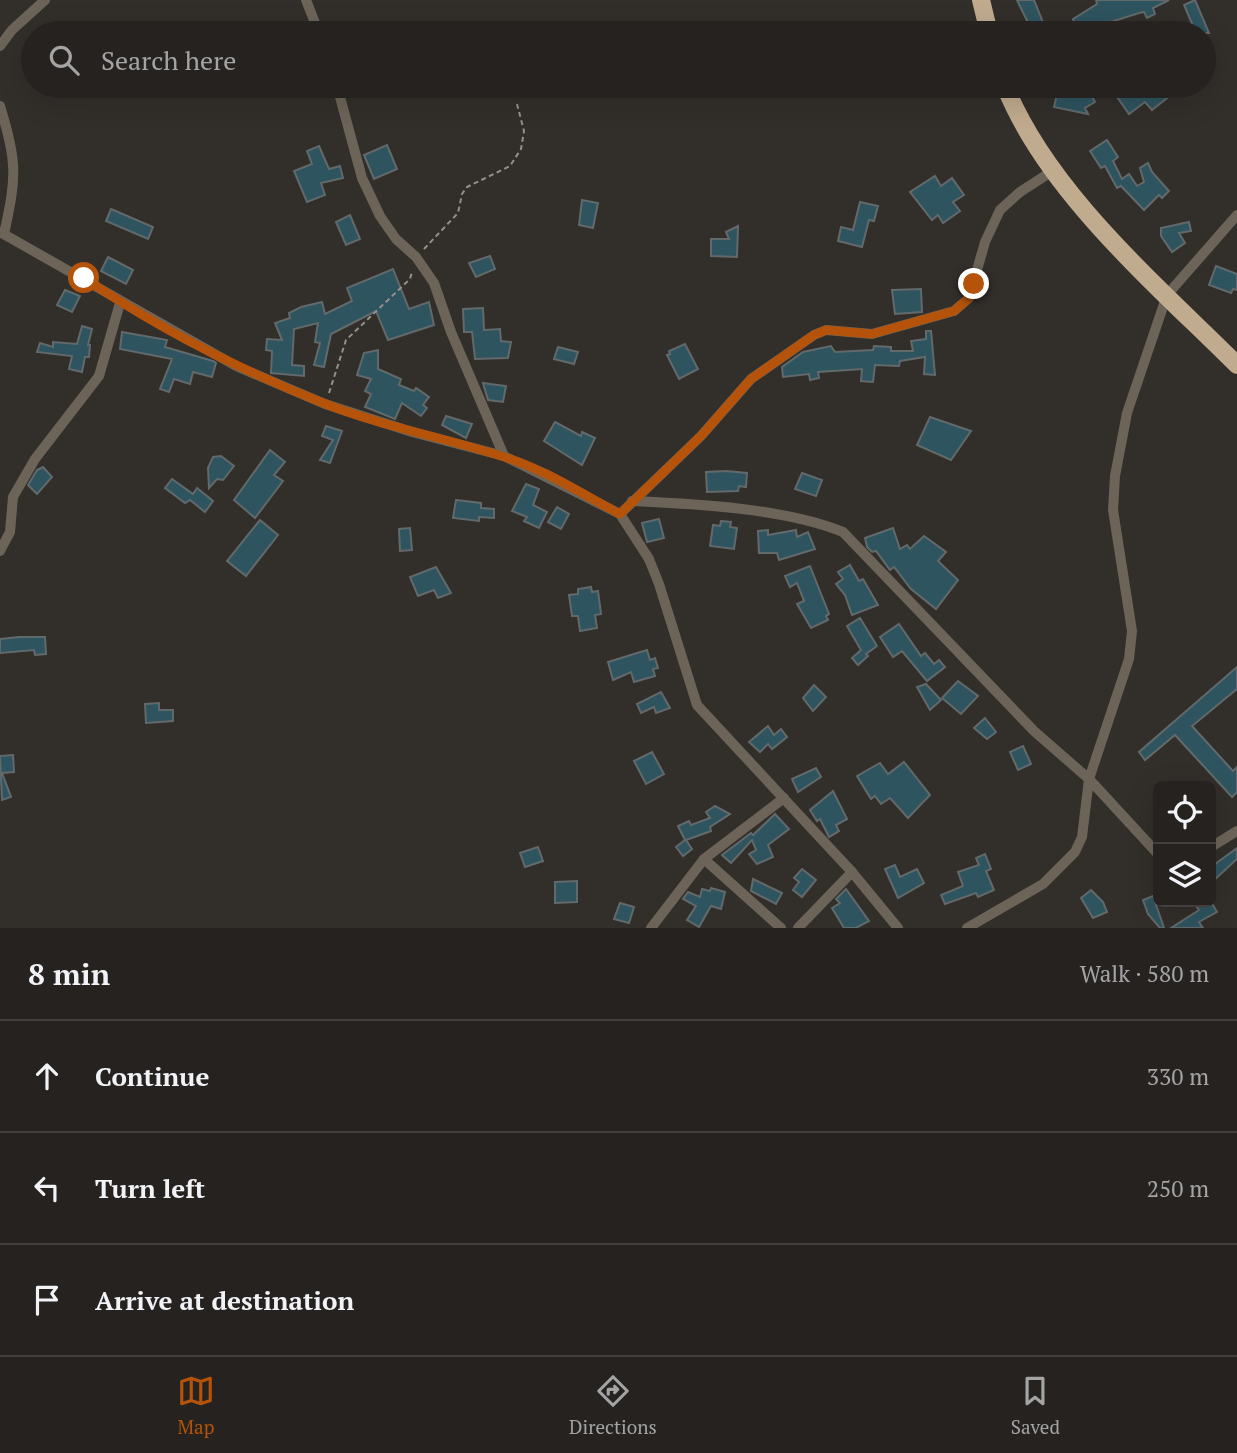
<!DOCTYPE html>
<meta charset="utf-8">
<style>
:root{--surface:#262220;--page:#322f2d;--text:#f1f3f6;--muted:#a4a4a5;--line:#423f3e;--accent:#b45309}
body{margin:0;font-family:"PT Serif",serif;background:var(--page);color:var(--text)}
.controls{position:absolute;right:21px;bottom:21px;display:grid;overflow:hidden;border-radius:10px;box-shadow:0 7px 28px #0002}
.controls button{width:63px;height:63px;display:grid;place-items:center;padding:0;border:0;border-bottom:2px solid var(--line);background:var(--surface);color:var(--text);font:35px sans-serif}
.stop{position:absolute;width:21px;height:21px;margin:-16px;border:5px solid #b45309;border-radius:50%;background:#fff}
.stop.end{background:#b45309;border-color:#fff;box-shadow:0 2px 7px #0008}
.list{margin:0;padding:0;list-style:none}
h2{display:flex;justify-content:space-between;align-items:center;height:91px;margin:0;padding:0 28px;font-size:30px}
h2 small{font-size:23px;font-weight:400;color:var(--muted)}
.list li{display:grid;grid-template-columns:46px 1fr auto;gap:21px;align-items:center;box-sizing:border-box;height:112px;padding:0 28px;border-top:2px solid var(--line)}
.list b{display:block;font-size:26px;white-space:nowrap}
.list em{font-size:23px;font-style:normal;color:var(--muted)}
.icon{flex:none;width:38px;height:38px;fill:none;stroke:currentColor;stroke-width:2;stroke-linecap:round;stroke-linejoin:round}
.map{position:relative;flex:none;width:1237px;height:928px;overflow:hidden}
.search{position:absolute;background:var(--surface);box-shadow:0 7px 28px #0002;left:21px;right:21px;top:21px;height:77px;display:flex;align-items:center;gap:18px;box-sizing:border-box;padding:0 24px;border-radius:38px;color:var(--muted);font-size:26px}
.sheet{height:427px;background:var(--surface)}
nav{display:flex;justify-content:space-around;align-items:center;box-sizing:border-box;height:98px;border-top:2px solid var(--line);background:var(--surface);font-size:19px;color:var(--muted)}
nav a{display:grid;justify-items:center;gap:4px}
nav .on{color:var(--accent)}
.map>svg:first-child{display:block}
.building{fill:#2e545f;stroke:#62696b;stroke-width:2}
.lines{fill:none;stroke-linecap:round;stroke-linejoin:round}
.path{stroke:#94918d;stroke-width:2;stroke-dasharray:5 3.5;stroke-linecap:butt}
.street{stroke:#6c6458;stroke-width:10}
.highway{stroke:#c0ab8e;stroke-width:18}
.route{stroke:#b45309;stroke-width:9}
</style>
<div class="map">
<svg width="1237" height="928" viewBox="0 0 1237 928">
<rect width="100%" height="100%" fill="#322e2a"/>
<g class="building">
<path d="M1017 0H1034L1046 30 1033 33Z"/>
<path d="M1096 0H1169L1153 8 1155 14 1147 18 1144 12 1139 13 1101 25 1106 33H1080L1073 19 1097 4Z"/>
<path d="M1195 0 1209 33H1196L1184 5Z"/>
<path d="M1086 86 1095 102 1085 108 1088 114 1054 107 1058 90 1073 93Z"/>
<path d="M1133 86H1172L1169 90 1172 94 1152 110 1145 102 1129 114 1117 97Z"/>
<path d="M1107 140 1118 157 1113 161 1122 179 1129 174 1137 186 1144 182 1140 168 1148 163 1152 172 1169 191 1162 198 1159 195 1144 210 1121 186 1117 188 1105 166 1101 168 1090 151Z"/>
<path d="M387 145 397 169 374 179 364 155Z"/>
<path d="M319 146 329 169 340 166 343 178 321 183 325 195 307 202 294 171 312 164 307 151Z"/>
<path d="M935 176 941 186 952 178 964 195 953 202 960 211 943 223 938 215 932 220 910 192Z"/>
<path d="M582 200 598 203 593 228 579 225Z"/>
<path d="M860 202 878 206 874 221 869 220 862 247 838 241 841 227 853 230Z"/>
<path d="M111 209 153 227 148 239 106 221Z"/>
<path d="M350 215 360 239 346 245 336 222Z"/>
<path d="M1189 222 1191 231 1179 233 1185 243 1172 252 1161 236V228Z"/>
<path d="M738 226 737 257 711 256V239H729L726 232Z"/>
<path d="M490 256 495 269 476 277 469 263Z"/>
<path d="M108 257 133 270 126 284 101 271Z"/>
<path d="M1216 266 1237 274V290L1233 289 1231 293 1209 285Z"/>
<path d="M393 269 409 309 429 302 434 325 388 340 376 311 331 334 324 367 314 365 320 343 315 342 318 323 294 329 292 365 304 366V376L271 373 272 351 266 350 267 339 282 340 275 323 290 318 289 313 301 307 322 302 325 314 352 301 347 288Z"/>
<path d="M921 289 922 312 895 314 892 290Z"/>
<path d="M65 290 80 296 72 312 57 305Z"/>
<path d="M483 308 484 330 500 329 501 341 511 342 508 358 475 359 472 332H464L463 309Z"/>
<path d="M82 326 92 329 88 345H90L89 357H85L82 372 69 369 72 356 37 352 40 343 53 347V342L77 344Z"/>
<path d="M926 331H931L935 375 924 374 925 357 900 361 899 366 875 365 873 382 861 381 862 369 818 372 819 378 810 380 809 374 783 377 782 367 803 352 831 346 835 352 873 350 874 346 891 347V351H913L911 341 926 339Z"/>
<path d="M122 332 167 340 165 347 213 361 216 363 212 377 193 372 190 384 174 379 169 392 160 389 172 359 120 349Z"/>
<path d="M685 344 698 369 679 379 667 355 670 354 669 351Z"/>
<path d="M558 347 578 352 574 364 554 359Z"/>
<path d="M378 350V369L401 379 399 385 414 391 416 388 429 397 423 405 427 408 421 416 402 403 395 419 365 407 371 394 365 391 371 379 357 375 364 353Z"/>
<path d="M483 383 506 386 503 402 488 400Z"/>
<path d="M446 416 472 424 466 438 442 425Z"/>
<path d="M930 417 971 431 951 460 917 445Z"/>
<path d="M555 422 581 436 582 432 595 438 582 465 544 441Z"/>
<path d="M326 426 342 431 330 463 320 460 333 440 322 436Z"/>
<path d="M270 450 285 462 274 475 283 481 255 518 234 500Z"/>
<path d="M221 456 234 466 223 480 217 479 209 488 208 468 213 457Z"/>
<path d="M43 467 52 477 37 494 28 485 37 470Z"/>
<path d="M726 471 747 473 746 487 739 486 738 491 707 492 706 472Z"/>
<path d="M802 473 822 480 816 496 795 489Z"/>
<path d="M172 479 193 494 197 488 213 501 205 512 190 500 185 503 165 488Z"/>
<path d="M526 484 539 489 533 505 547 512 539 528 524 521 527 517 512 511Z"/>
<path d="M456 500 481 503V508L494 509V518L479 517V521L453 518Z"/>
<path d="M557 507 569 514 561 529 548 522Z"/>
<path d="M659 519 664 538 647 542 642 523Z"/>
<path d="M260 520 278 535 246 576 227 561Z"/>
<path d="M721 521 731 522 730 527 737 528 734 549 710 546 713 525 720 526Z"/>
<path d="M410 528 412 550 400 551 399 529Z"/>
<path d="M893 528 900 549 907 545 910 549 924 536 946 552 938 561 958 580 936 609 911 589 894 567 890 570 876 551 872 552 867 547 865 538Z"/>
<path d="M768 530V535L796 530 797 537 808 532 815 549 779 560 777 553H759L758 531Z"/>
<path d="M850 565 859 581 863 579 878 605 852 615 845 595 836 584 843 579 838 572Z"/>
<path d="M810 566 829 614 826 616 828 620 811 628 797 604 804 601 797 583 790 587 785 576Z"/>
<path d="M436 567 451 593 438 598 434 590 418 596 410 577Z"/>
<path d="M591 587 592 592 598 591 601 614 595 615 597 628 580 631 578 616H572L569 595 578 594V589Z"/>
<path d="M860 618 877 646 866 654 868 656 858 665 852 658 861 650 847 626Z"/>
<path d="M899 624 921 656 925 653 934 664 939 660 945 667 927 681 902 651 893 657 880 637Z"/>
<path d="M19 637H45L46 654 35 655 34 650 0 653V639Z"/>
<path d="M647 650 650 660 655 658 658 668 653 669 655 676 634 682 631 672 613 680 608 662Z"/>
<path d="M1237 667V689L1192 726 1233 771 1237 767V792L1232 797 1175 735 1145 760 1139 752Z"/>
<path d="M958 681 978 696 961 714 942 698Z"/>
<path d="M926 684 941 700 930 710 917 687Z"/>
<path d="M814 685 826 697 813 711 803 698Z"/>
<path d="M661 692 670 708 656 713 654 707 641 713 637 704Z"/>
<path d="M159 703V710H173V721L146 723 145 704Z"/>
<path d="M985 718 996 732 987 739 974 728Z"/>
<path d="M768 726 774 735 781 729 787 737 772 749 768 744 760 752 749 742Z"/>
<path d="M1023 746 1031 764 1018 770 1010 752Z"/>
<path d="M652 752 664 774 646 784 634 761Z"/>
<path d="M13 755 14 772 2 773 11 797 2 800 0 756Z"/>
<path d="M904 762 930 795 908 818 890 798 881 804 875 796 871 799 857 776 880 763 888 774Z"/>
<path d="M816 768 821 777 798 792 792 779Z"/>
<path d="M833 791 847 819 836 825 839 831 829 837 820 819 817 821 810 810Z"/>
<path d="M715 806 730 814 710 827 711 831 686 840 692 849 683 856 676 847 685 840 678 826 689 821 691 825 710 818 706 812Z"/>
<path d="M775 814 789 829 768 845 773 857 757 864 749 854 756 850 752 840 731 863 722 855 751 833 753 835Z"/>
<path d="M538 847 543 861 525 867 520 853Z"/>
<path d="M1237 848V859L1211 883V867Z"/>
<path d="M985 854 991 869 986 871 994 890 978 897 976 893 945 904 941 895 963 886 958 872 979 865 976 858Z"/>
<path d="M895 865 900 877 917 869 924 883 898 898 885 869Z"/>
<path d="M802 869 816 880 802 897 793 890 799 882 794 878Z"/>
<path d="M753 879 782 893 776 904 751 891Z"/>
<path d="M577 881V902L555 903V882Z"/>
<path d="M711 888 725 892 721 909 711 906 699 927 687 920 696 906 683 899 688 892 700 897 702 889 710 891Z"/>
<path d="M846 889 869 921 856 928H844L832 908 840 903 836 899Z"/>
<path d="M1091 890 1103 902 1107 912 1093 918 1081 898Z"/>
<path d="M1153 896 1164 928H1160L1148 914 1143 900Z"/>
<path d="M1193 902H1211L1217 912 1199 922 1203 928H1171L1199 910Z"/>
<path d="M620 903 634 907 629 923 614 919Z"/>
</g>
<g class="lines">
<g class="path">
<path d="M424 249 458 213 462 194 467 187 510 166 521 149 524 131 517 104"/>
<path d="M329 393 346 340 410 279 412 272"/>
</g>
<g class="street">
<path d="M306 0 319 33"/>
<path d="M0 46 12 30 45 0"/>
<path d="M337 86 362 178 380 216 396 239 416 257 434 283 451 332 504 456"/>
<path d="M0 106C17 163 17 175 4 234"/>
<path d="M0 232 236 366 325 404 412 432 504 456 620 514 649 559 659 584 697 705 852 872 898 928"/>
<path d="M632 501C696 504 784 508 843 532L1034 731 1089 779 1158 854"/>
<path d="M620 514 701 436 751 379 814 335 826 330 872 334 954 311 969 298 985 242 1000 210 1020 192 1054 170"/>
<path d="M0 551 10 532 13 497 35 459 99 376 120 303"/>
<path d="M1211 847 1237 831"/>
<path d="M704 859 781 928"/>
<path d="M651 928 704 859 784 798"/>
<path d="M798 928 852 872"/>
<path d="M967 928 1043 884 1075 852 1082 837 1089 779 1129 659 1132 631 1113 510 1115 476 1127 413 1167 295 1237 215"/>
</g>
<g class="highway">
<path d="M981 0 989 33"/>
<path d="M1005 86C1048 193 1157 285 1237 365"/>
</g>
</g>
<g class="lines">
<path class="route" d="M84 278C158 328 240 370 323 403 381 426 442 437 501 456 543 468 582 494 620 514L701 436 751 379 814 335 826 330 872 334 954 311 969 298 974 284"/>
</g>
</svg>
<div class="controls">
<button><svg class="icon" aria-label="locate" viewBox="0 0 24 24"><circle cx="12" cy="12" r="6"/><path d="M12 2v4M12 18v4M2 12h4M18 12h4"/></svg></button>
<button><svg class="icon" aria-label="layers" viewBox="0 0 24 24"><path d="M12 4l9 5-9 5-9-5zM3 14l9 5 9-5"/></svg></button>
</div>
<div class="stop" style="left:84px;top:278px"></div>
<div class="stop end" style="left:974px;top:284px"></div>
<div class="search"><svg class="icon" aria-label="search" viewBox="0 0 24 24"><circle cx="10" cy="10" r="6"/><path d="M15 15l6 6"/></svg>Search here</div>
</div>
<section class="sheet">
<h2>8 min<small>Walk · 580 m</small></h2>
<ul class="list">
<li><svg class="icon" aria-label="ahead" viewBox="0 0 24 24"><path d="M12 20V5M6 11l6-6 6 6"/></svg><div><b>Continue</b></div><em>330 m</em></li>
<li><svg class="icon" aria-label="left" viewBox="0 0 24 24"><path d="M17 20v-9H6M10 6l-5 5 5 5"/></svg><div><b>Turn left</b></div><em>250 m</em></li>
<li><svg class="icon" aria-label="arrive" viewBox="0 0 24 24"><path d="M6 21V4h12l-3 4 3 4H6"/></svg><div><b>Arrive at destination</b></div></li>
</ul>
</section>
<nav>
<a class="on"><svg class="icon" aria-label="map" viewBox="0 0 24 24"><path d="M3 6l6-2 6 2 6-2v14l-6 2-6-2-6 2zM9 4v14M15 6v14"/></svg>Map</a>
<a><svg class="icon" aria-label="directions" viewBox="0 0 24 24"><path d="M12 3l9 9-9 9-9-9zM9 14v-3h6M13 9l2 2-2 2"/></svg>Directions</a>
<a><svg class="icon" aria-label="saved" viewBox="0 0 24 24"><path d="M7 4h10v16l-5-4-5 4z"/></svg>Saved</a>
</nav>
